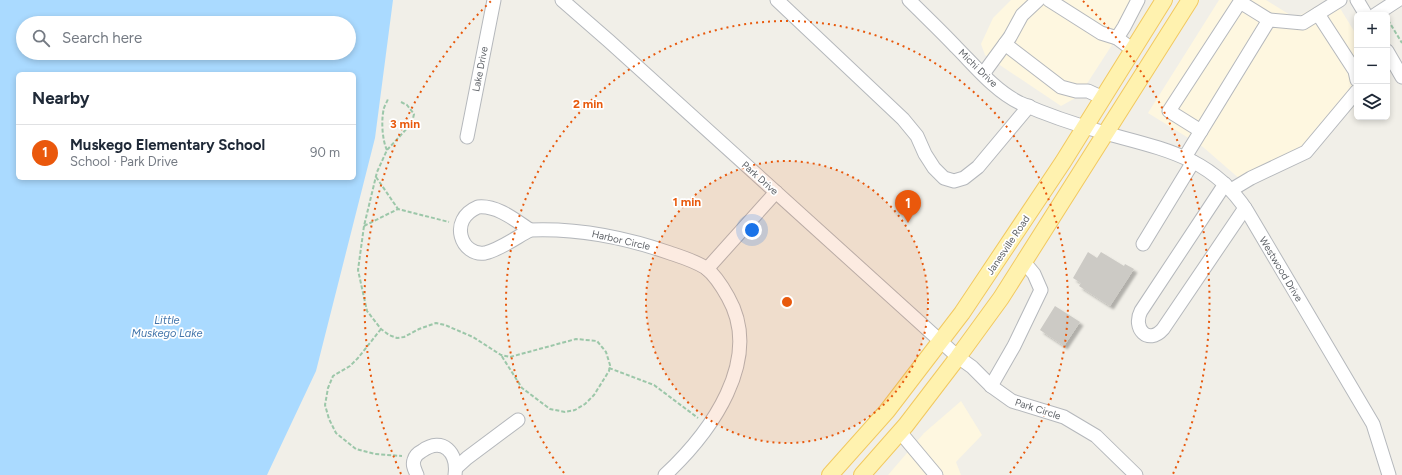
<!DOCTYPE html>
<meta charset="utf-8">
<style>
:root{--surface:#fff;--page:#f2f2f3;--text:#1f2937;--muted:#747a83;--line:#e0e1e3;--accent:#ea580c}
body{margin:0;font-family:Figtree,sans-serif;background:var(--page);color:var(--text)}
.controls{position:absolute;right:12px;top:12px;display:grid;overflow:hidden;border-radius:6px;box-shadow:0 2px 6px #0003}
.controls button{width:36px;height:36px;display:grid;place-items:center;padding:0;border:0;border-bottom:1px solid var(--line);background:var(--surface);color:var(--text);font:20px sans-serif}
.you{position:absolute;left:752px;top:230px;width:14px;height:14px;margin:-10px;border:3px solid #fff;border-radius:50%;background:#1a73e8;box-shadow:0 0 0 6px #1a73e833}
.badge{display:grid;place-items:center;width:26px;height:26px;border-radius:50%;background:var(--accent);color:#fff;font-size:13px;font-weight:700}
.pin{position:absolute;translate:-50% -33px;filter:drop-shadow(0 1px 2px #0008)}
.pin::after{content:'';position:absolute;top:21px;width:14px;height:12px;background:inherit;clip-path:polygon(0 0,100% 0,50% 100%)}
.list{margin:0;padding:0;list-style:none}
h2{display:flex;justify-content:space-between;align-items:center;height:52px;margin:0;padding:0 16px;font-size:17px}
h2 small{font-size:13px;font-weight:400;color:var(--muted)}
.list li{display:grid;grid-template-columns:26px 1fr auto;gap:12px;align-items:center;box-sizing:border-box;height:56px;padding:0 16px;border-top:1px solid var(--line)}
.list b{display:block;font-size:15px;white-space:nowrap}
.list p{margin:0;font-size:13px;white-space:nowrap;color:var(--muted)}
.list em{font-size:13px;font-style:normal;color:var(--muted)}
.icon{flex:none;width:22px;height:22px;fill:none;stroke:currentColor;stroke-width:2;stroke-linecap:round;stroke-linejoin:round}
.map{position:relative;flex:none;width:1402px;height:475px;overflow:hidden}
.search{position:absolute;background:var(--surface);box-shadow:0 2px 6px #0003;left:16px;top:16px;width:340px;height:44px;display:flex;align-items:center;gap:10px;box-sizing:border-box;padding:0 14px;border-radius:22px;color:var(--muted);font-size:15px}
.panel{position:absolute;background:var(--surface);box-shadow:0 2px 6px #0003;left:16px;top:72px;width:340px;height:108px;border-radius:6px}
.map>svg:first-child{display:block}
.commercial{fill:#fef7e0}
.water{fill:#aadaff;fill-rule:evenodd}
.building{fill:#cccac5;filter:url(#shadow)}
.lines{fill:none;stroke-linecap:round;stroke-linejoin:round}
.minor-casing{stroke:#b5b8bc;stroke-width:15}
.major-casing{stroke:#f2c960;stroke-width:18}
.path{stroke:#9cc7a9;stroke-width:2;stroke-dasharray:4 2;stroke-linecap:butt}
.minor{stroke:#fff;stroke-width:13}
.major{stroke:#fff2af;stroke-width:16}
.ring{fill:none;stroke:#e8590c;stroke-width:2;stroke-dasharray:2 4}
.labels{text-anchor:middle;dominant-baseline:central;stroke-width:3.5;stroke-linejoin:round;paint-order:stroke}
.street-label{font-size:10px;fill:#5f6368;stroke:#fff}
.water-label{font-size:11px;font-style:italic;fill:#4174aa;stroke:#fff}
.centre{fill:#e8590c;stroke:#fff;stroke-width:2}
.ring-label{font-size:12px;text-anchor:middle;font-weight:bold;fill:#e8590c;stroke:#fff;stroke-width:3.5;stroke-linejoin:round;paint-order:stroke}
</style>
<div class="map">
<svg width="1402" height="475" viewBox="0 0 1402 475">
<defs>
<filter id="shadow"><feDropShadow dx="3.5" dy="3.5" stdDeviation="1" flood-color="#0004"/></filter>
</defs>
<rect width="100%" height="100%" fill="#f1efe8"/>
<g class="commercial">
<path d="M1011 0H1141L1079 96 1061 106 985 55 981 44 993 18Z"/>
<path d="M1219 0H1266L1295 18 1327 0H1335L1357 36V102L1314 152 1249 187 1203 147 1148 113Z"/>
<path d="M961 401 982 435 956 462 961 475H888L924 433Z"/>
</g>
<path class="water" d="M0 0H393L375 138 316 371 267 475H0ZM23 23H349V53H23ZM18 74H354V178H18Z"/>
<g class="building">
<path d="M1088 252 1097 258 1101 252 1124 266 1125 264 1134 269 1110 306 1079 286 1081 283 1073 278Z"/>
<path d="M1055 306 1080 322 1064 346 1040 330Z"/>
</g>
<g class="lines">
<defs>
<g id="minor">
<path d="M562 0 609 41 958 357 972 367 991 386 1012 401 1064 417 1096 436 1136 475"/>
<path d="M777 0 903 119 917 136 925 154 934 168 944 178 954 181 964 178 978 167 1029 106"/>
<path d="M909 0C925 16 941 31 956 47 975 66 995 91 1020 103 1047 115 1077 125 1105 133 1163 149 1212 157 1247 211L1373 424 1389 475"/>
<path d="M1049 0 1101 33 1117 38 1133 50"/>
<path d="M1357 0 1366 15"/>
<path d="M1318 14 1355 71 1357 80"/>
<path d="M1375 15 1398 0"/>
<path d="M1117 38 1124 27 1138 0"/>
<path d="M1005 44 1061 87 1076 91H1088L1103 98"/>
<path d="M1387 51 1402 77"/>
<path d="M983 74 1010 37 1022 15 1038 0"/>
<path d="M1201 131 1169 111 1240 2 1269 20"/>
<path d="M467 137 494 0"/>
<path d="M1185 157 1269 20 1303 23 1340 0"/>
<path d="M1225 184 1141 311C1132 328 1148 346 1163 329L1245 208"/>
<path d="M1231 190 1251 178 1306 152 1357 91"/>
<path d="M478 207C497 205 515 220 530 230 517 237 499 250 485 253 462 257 447 220 478 207Z"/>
<path d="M530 230C578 228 624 237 670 253 682 257 695 261 706 268 715 275 723 288 728 297 764 360 710 433 665 475"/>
<path d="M1143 244 1193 162"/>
<path d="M707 269 776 192"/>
<path d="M991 386 1014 346 1041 290 1034 274 1024 262"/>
<path d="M900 432 936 475"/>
<path d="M456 468 467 458 518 420"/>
<path d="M417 475C415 470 412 465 414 460 415 456 418 453 422 451 443 436 458 453 455 475"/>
</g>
<g id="major">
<path d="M830 475 887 411 962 313 1063 162 1164 0"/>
<path d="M862 475 906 425 958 357 1001 298 1190 0"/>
</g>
</defs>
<use href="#minor" class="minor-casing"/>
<use href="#major" class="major-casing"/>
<g class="path">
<path d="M1388 20 1402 43"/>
<path d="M401 102 407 105 414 114 412 123 387 150 377 172 364 226 358 270 367 311 381 329 389 335 397 338 404 337 419 329 436 323 445 325 473 337 501 355 510 357 576 339 597 341 606 352 610 365 609 371 594 395 585 404 575 410 565 412 550 409 522 388 501 355"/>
<path d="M387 150C382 140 381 119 384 108 385 105 387 102 388 99"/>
<path d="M376 177 398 209"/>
<path d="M364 226 398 209 449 222"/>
<path d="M381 329 358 358 350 366 333 376 328 388 325 405 329 419 336 433 356 449 375 454 402 456"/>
<path d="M609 368 654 385 698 418"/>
</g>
<use href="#minor" class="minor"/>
<use href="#major" class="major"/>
</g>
<circle cx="787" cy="302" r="141" fill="#e8590c" fill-opacity=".12"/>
<g class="ring">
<circle cx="787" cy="302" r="141"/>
<path d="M564 473A281 281 0 1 1 1010 473"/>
<path d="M401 474A422 422 0 0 1 491 1M1083 1A422 422 0 0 1 1173 474"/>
</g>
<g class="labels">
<g class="street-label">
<text transform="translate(978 68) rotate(44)">Michi Drive</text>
<text transform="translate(480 69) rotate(-79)">Lake Drive</text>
<text transform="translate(760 178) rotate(42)">Park Drive</text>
<text transform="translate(621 240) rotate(13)">Harbor Circle</text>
<text transform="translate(1008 245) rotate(-56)">Janesville Road</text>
<text transform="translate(1281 269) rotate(59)">Westwood Drive</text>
<text transform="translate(1038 409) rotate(18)">Park Circle</text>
</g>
<g class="water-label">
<text x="167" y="320">Little<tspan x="167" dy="13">Muskego Lake</tspan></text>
</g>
</g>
<circle cx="787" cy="302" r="6" class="centre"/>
<g class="ring-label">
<text x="588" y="108">2 min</text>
<text x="405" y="128">3 min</text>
<text x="687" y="206">1 min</text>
</g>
</svg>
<div class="controls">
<button>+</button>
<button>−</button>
<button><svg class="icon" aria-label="layers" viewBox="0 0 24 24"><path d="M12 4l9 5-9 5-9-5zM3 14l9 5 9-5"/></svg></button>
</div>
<div class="you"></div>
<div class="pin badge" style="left:908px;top:223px">1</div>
<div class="search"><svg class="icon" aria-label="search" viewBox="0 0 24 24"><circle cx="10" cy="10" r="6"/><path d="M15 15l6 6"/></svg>Search here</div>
<section class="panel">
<h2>Nearby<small></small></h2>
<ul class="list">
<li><span class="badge">1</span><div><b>Muskego Elementary School</b><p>School · Park Drive</p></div><em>90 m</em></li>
</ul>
</section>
</div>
